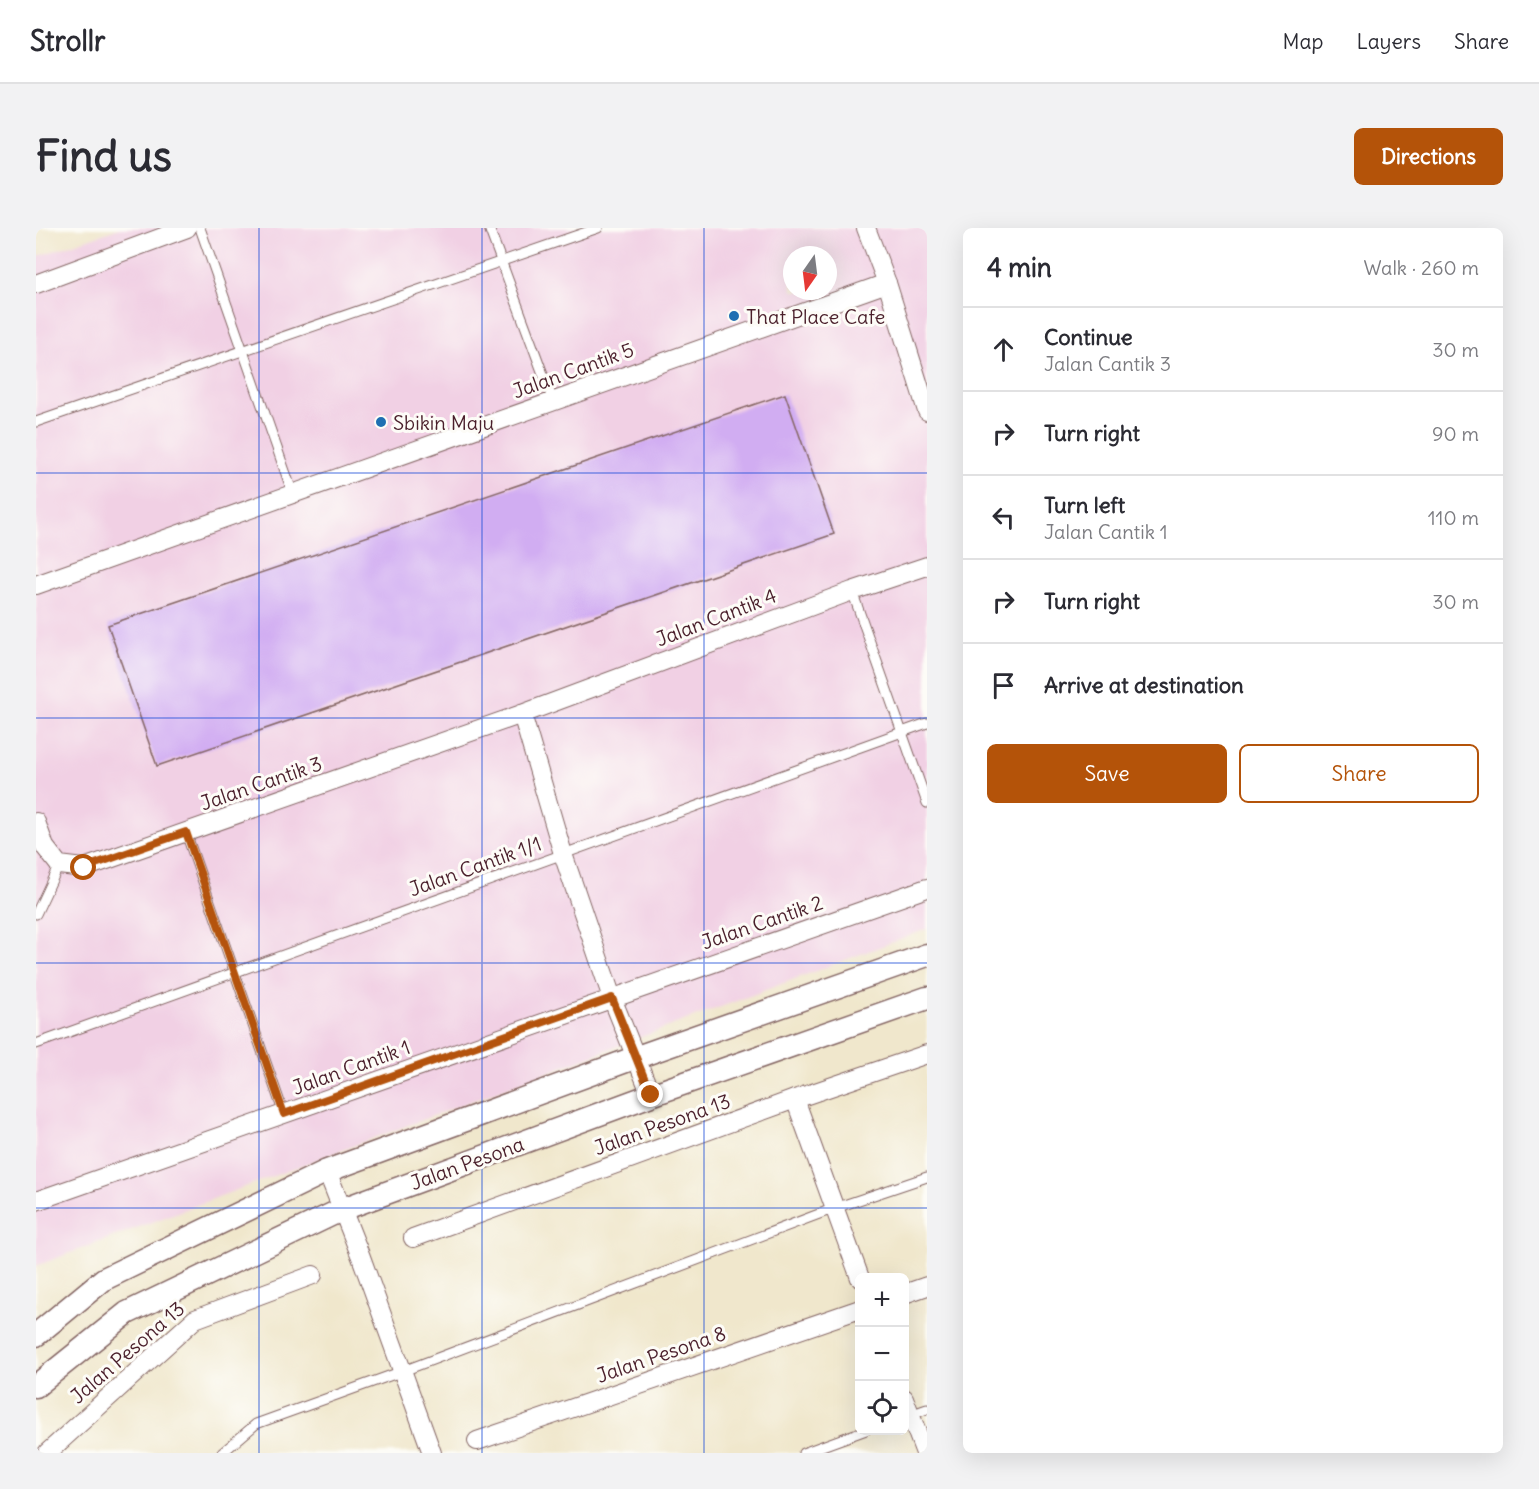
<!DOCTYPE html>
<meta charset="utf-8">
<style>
:root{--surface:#fff;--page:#f2f2f3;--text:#2b2b33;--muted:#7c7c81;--line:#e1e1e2;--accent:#b45309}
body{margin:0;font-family:Delius,sans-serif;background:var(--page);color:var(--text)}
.controls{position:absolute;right:18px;bottom:18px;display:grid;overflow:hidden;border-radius:9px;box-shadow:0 6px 24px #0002}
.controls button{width:54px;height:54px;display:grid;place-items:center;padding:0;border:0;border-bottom:2px solid var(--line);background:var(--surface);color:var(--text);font:30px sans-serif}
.compass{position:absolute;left:747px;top:18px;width:54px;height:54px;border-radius:50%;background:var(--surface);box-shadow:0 6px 24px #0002;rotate:194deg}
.stop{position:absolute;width:18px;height:18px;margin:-14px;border:4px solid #b45309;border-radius:50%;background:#fff}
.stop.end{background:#b45309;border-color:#fff;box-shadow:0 2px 6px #0008}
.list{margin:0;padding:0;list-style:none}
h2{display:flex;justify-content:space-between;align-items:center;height:78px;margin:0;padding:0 24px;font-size:26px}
h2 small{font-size:20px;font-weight:400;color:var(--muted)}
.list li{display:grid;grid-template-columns:39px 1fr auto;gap:18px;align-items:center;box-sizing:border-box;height:84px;padding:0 24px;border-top:2px solid var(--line)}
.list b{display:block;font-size:22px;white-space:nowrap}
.list p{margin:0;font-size:20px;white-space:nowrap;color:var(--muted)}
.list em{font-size:20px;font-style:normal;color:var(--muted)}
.actions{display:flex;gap:12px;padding:18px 24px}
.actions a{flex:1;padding:14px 0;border:2px solid var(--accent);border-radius:9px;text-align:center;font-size:21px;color:var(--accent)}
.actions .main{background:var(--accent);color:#fff}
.icon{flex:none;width:33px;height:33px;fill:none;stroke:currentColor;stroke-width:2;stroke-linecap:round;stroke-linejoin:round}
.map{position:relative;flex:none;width:891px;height:1225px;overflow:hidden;border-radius:9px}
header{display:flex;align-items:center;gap:36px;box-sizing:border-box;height:84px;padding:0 30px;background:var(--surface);border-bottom:2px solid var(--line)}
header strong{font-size:28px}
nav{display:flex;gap:33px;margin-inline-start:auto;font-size:21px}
.intro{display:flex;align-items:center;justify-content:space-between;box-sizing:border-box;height:144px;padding:0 36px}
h1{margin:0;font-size:42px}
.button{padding:15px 27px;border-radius:9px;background:var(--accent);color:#fff;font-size:21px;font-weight:700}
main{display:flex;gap:36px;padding:0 36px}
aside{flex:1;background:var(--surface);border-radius:9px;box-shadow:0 6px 24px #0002}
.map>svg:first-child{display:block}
.built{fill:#f1d0e4;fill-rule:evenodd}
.building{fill:#d1adf2}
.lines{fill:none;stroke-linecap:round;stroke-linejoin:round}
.service-casing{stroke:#846563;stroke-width:11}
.minor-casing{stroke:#846563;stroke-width:20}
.tertiary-casing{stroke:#846563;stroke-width:25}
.service{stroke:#fff;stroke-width:9}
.minor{stroke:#fff;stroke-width:18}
.tertiary{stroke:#fff;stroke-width:22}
.route{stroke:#b45309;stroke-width:8}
.grid{fill:none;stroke:#1d4ed8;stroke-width:1.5;stroke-opacity:0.55}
.poi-dot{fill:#1f6fb2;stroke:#fdfcf7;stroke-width:2}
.labels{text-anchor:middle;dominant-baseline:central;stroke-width:6;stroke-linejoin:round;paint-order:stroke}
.poi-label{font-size:20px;fill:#4a1f2b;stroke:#fdfcf7;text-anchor:start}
.street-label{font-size:20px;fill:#4a1f2b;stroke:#fdfcf7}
</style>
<header>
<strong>Strollr</strong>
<nav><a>Map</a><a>Layers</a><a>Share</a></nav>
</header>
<div class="intro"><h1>Find us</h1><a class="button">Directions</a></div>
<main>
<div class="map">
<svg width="891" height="1225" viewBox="0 0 891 1225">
<rect width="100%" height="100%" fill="#fdfcf7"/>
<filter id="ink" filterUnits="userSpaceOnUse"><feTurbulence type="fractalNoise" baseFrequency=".0167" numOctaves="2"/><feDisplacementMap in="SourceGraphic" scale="12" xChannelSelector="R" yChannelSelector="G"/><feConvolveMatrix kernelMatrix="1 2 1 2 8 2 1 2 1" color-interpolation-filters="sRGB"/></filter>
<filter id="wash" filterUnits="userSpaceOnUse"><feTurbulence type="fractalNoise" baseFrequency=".008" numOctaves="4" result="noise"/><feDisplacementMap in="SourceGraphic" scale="24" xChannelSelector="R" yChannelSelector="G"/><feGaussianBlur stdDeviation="1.35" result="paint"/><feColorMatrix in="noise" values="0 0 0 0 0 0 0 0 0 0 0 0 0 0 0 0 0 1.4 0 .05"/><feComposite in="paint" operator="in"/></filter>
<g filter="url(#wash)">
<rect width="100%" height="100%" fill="#f0e7cc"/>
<path class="built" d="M84 0H891V701L0 1038V29ZM756 27H792V63H756Z"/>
<g id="blocks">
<path class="building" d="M749 166 798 306 121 538 72 397Z"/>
</g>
</g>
<g filter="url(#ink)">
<use href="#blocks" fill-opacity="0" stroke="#846563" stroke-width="1.5"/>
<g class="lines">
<defs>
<g id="service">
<path d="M164 0 257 266"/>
<path d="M453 0 517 173"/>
<path d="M0 194 562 0"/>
<path d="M816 363 891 575"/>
<path d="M150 605 248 886"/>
<path d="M0 686 23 637"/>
<path d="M0 816 891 495"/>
<path d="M874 1187 891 1181"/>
<path d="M186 1225 220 1196 367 1143 799 980 891 949"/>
<path d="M767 1225 830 1202"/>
</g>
<g id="minor">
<path d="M830 0 851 55 891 183"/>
<path d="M0 56 151 0"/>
<path d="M0 357 851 55"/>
<path d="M486 486 527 626 576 770 615 867"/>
<path d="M0 594 9 619 23 637 48 640 486 486 816 363 891 338"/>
<path d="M759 871 824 1050"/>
<path d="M291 943 325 1029 396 1225"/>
<path d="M0 973 891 660"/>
<path d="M377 1010 759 871 891 826"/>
<path d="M868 1066 891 1058"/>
<path d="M868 1170 889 1225"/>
<path d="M441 1213 824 1081"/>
<path d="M11 1225 159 1091 277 1047"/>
</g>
<g id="tertiary">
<path d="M0 1107 68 1051 291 943 601 829 891 727"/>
<path d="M0 1158 91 1085 307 981 615 867 891 770"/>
</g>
</defs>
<use href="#service" class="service-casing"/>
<use href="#minor" class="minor-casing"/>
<use href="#tertiary" class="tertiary-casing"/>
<use href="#service" class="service"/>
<use href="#minor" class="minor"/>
<use href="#tertiary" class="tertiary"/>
</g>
</g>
<g class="lines" filter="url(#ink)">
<path class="route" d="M48 640 150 604 248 886 576 770 615 867"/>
</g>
<path class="grid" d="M223 0V1225M446 0V1225M668 0V1225M0 245H891M0 490H891M0 735H891M0 980H891"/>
<g class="poi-dot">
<circle cx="698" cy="88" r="6"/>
<circle cx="345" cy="194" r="6"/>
</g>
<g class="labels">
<g class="poi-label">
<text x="710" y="88">That Place Cafe</text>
<text x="357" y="194">Sbikin Maju</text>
</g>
<g class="street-label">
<text transform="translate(537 142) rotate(-20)">Jalan Cantik 5</text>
<text transform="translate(680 389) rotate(-21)">Jalan Cantik 4</text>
<text transform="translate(225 555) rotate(-19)">Jalan Cantik 3</text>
<text transform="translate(439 638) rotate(-20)">Jalan Cantik 1/1</text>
<text transform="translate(726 694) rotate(-19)">Jalan Cantik 2</text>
<text transform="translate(315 839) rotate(-20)">Jalan Cantik 1</text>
<text transform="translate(626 896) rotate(-20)">Jalan Pesona 13</text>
<text transform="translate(431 935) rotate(-20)">Jalan Pesona</text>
<text transform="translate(91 1124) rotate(-41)">Jalan Pesona 13</text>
<text transform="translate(625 1126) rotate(-19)">Jalan Pesona 8</text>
</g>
</g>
</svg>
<div class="controls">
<button>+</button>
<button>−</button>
<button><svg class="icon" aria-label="locate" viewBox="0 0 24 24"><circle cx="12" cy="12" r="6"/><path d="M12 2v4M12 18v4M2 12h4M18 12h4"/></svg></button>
</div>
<svg class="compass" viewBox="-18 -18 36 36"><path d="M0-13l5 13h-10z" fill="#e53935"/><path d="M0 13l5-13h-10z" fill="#7c7c81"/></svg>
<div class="stop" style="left:48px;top:640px"></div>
<div class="stop end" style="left:615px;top:867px"></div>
</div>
<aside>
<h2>4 min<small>Walk · 260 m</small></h2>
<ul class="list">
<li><svg class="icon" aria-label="ahead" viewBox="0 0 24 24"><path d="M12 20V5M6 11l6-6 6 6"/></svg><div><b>Continue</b><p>Jalan Cantik 3</p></div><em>30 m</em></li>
<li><svg class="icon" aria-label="right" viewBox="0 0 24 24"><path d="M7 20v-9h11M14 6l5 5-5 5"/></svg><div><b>Turn right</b></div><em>90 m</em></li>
<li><svg class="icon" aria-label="left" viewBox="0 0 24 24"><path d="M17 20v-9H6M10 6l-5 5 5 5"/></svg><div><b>Turn left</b><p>Jalan Cantik 1</p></div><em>110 m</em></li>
<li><svg class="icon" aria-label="right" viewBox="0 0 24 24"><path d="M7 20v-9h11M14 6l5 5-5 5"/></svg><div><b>Turn right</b></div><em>30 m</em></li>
<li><svg class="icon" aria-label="arrive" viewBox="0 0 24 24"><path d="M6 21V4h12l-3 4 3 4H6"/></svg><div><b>Arrive at destination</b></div></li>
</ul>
<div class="actions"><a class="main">Save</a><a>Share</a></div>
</aside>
</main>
